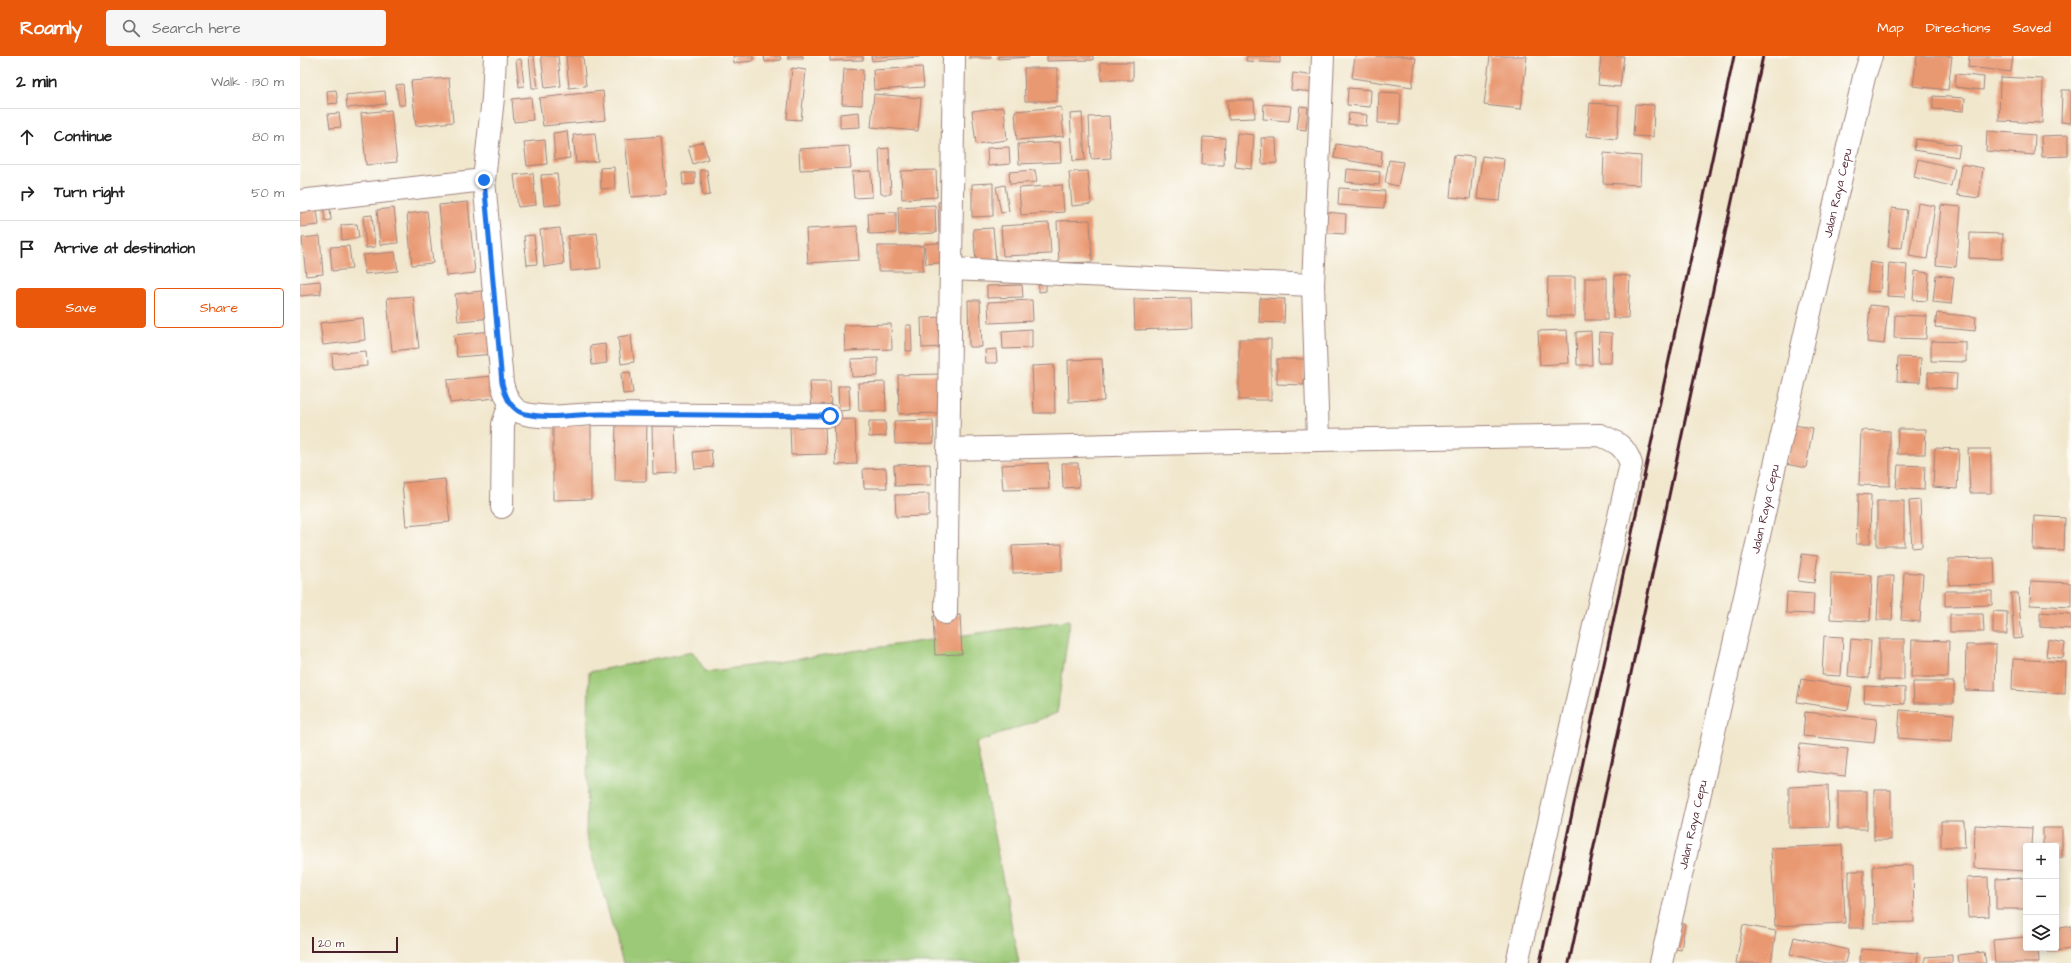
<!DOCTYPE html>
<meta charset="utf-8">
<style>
:root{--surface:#fff;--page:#f6f6f6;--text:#222;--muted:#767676;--line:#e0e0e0;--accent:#ea580c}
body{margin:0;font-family:"Architects Daughter",sans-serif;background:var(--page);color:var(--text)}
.controls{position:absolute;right:12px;bottom:12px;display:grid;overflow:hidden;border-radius:4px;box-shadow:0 2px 10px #0003}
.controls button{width:36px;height:36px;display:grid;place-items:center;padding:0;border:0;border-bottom:1px solid var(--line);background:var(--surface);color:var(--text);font:20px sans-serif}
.scale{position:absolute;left:12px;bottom:10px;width:86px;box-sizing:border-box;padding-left:4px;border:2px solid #4a1f2b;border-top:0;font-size:11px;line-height:14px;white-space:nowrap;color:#4a1f2b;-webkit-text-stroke:3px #fdfcf7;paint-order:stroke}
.stop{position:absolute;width:12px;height:12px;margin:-9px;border:3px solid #1a73e8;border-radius:50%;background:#fff}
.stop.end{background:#1a73e8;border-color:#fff;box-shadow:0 1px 4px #0008}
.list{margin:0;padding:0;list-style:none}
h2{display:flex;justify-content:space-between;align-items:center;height:52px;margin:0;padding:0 16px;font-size:17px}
h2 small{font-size:13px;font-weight:400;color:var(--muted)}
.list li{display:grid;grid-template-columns:26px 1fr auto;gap:12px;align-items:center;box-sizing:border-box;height:56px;padding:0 16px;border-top:1px solid var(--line)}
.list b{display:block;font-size:15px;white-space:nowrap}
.list em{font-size:13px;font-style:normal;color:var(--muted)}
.actions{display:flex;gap:8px;padding:12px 16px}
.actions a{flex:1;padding:9px 0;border:1px solid var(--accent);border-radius:4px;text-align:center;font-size:14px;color:var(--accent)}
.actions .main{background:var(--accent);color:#fff}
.icon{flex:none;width:22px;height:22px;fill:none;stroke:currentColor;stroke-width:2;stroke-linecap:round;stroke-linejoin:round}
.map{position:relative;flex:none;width:1771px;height:907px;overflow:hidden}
header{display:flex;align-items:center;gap:24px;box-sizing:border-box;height:56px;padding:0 20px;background:var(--accent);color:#fff}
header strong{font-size:19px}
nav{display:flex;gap:22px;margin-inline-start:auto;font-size:14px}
.search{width:280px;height:36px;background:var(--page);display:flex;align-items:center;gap:10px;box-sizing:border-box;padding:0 14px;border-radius:4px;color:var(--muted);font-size:15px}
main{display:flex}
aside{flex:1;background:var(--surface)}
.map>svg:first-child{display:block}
.green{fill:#9cc977;stroke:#737451}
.building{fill:#e99972}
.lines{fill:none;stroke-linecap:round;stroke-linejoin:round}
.minor-casing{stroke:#9e837c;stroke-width:24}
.trunk-casing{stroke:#9e837c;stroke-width:24}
.minor{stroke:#fff;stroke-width:22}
.trunk{stroke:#fff;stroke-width:22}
.rail{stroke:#4a1f2b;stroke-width:3}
.route{stroke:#1a73e8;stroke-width:5}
.labels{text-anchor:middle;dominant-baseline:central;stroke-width:4;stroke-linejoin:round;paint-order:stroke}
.street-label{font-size:12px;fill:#4a1f2b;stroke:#fdfcf7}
</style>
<header>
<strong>Roamly</strong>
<div class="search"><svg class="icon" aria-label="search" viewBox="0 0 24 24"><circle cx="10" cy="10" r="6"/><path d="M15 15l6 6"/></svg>Search here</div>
<nav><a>Map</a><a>Directions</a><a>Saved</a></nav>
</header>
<main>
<aside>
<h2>2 min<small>Walk · 130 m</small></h2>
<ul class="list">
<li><svg class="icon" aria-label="ahead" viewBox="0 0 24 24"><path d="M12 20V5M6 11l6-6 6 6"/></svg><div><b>Continue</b></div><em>80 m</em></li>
<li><svg class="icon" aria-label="right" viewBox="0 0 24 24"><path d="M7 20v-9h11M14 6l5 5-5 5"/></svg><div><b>Turn right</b></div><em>50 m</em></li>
<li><svg class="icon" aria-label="arrive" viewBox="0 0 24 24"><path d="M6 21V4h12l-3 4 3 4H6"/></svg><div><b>Arrive at destination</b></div></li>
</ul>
<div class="actions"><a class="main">Save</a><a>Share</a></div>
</aside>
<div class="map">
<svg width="1771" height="907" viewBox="0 0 1771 907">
<rect width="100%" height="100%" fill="#fdfcf7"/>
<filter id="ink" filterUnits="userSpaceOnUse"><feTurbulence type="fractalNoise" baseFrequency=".025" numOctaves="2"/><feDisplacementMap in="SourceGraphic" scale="8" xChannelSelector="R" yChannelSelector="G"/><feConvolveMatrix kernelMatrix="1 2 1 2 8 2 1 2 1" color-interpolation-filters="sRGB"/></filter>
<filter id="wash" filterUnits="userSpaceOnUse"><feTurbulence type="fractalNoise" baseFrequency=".012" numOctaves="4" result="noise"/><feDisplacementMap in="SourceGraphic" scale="16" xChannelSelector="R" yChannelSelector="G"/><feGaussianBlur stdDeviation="0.9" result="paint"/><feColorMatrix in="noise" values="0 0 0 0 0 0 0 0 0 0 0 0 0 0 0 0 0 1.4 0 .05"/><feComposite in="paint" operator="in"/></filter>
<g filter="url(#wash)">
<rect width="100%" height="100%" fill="#f1e7cd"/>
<path class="green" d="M770 564 757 657 676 687 719 907H323L286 779 289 616 393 596 406 616Z"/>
<g id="blocks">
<g class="building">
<path d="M229 0H234L238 32H232Z"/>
<path d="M241 0H258L261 30 245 32Z"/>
<path d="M266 0H283L286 30 269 32Z"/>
<path d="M433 0H453V5L434 7Z"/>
<path d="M464 0H480L481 4 465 6Z"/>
<rect x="488" y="0" width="15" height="3"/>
<path d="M530 0H563V4L530 5Z"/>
<path d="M571 0H619V1L572 5Z"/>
<rect x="669" y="0" width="22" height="2"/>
<path d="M698 0H729V1L698 3Z"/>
<path d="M747 0H793V4L747 5Z"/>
<path d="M947 0H980V7L946 5Z"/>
<path d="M1055 0H1105L1116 2 1112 31 1052 22Z"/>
<path d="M1190 0H1227L1221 53 1184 49Z"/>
<path d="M1301 0H1324L1320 31 1298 29Z"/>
<path d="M1617 0H1652L1648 34 1613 30Z"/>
<path d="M1669 0H1713L1711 16 1668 11Z"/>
<path d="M221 3 224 30 219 31 216 4Z"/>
<rect x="801" y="6" width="32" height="18"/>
<path d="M622 11 624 31 574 34 573 14Z"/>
<path d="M492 12 506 14 501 64 487 63Z"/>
<path d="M724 12H757V45H725Z"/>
<path d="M544 13 563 14 562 49 542 48Z"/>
<path d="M993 17 1016 20 1014 36 991 34Z"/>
<path d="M1656 18 1684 21 1683 34 1655 31Z"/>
<path d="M1700 21 1743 23 1742 67 1699 65Z"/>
<path d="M149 22 153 66 116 70 111 25Z"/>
<path d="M103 28 105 49H99L96 29Z"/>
<path d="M1048 32 1071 34 1070 51 1047 49Z"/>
<path d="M36 34 38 47 28 48 27 35Z"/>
<path d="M1762 34H1771V67L1761 66Z"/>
<path d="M85 35 86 48 47 52 46 39Z"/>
<path d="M303 35 306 64 243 70 239 42Z"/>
<path d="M1079 36 1101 37 1100 68 1078 67Z"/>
<path d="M574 38 621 42 618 75 571 71Z"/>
<path d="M1633 40 1665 42 1664 55 1633 53Z"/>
<path d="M231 41 233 64 214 66 212 43Z"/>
<path d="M927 44H954L955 62 928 63Z"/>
<path d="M1290 47 1319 49 1317 83 1287 80Z"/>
<path d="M964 48 991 50 989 65 963 63Z"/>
<path d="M1335 48 1354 49 1353 81 1333 80Z"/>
<path d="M1000 50 1008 51 1006 74 997 73Z"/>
<path d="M704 51 707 84 676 88 672 55Z"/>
<path d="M761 51 764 80 717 84 715 55Z"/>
<path d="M91 54 97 106 66 109 61 57Z"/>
<path d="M559 56 560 71 540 72V58Z"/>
<path d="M39 57 41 71 30 72 28 58Z"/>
<path d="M782 57 785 104 773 105 770 58Z"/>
<path d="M1049 57 1067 59 1066 70 1048 68Z"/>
<path d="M809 60 811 102 791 103 789 61Z"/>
<path d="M267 75 270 102 255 104 253 77Z"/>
<path d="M1687 75 1735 79 1734 99 1686 95Z"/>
<path d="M295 77 298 105 276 107 273 79Z"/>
<path d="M937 77 954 79 952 113 935 111Z"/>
<path d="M1768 79V100L1742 101 1741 80Z"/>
<path d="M361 80 366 138 331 141 325 83Z"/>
<path d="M903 81 925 82 924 109H902Z"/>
<path d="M961 82H976L977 107 962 108Z"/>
<path d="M1616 83 1660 89 1658 101 1614 94Z"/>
<path d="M245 84 247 108 227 110 224 86Z"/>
<path d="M403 86 408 103 393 108 388 91Z"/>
<path d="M760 86 761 106 719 108 718 88Z"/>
<path d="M1036 88 1082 95 1081 110 1034 102Z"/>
<path d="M549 90 551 112 500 114 499 93Z"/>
<path d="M709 91 710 108 688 110 687 92Z"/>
<path d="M589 92 591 138H581L579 93Z"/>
<path d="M1304 97 1341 100 1340 129 1303 127Z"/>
<path d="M1154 99 1174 101 1170 143 1150 141Z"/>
<path d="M1182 100 1204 103 1200 145 1177 143Z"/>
<path d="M1618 103 1655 112 1651 130 1614 121Z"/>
<path d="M1089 104 1103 106 1098 130 1085 127Z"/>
<path d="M1661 108 1683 112 1679 142 1657 139Z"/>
<path d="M314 111 315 132 301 133 300 112Z"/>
<path d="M1047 113 1080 116 1079 129 1046 126Z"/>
<path d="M400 114H407L410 139 403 140Z"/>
<path d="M636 114 637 141 602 143 601 115Z"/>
<path d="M735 114 737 126 710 128 709 116Z"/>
<path d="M571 115 572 141 554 142 552 116Z"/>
<path d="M788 115 791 148 772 150 769 116Z"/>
<path d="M233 117 236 149 218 151 214 119Z"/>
<path d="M382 117H395V128L383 129Z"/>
<path d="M257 118 261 148 244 150 241 119Z"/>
<path d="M693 127V160L672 161V128Z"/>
<path d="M705 129 709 155 701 157 696 131Z"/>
<path d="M762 129 764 156 721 159 719 132Z"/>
<path d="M1039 132 1085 135 1084 152 1038 149Z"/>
<path d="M29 143 31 164 25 165 23 144Z"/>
<path d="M647 145 648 177H639L638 146Z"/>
<path d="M168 146 175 217 146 220 139 149Z"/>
<path d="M16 147 19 169 0 171V149Z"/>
<path d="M1618 147 1635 150 1627 203 1609 200Z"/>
<path d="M635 149 636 177 599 179 598 151Z"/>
<path d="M1641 149 1661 151 1656 211 1636 209Z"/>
<path d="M94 152 98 187 80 189 77 154Z"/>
<path d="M1592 152 1607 154 1602 192 1588 191Z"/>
<path d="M127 155 133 207 112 209 107 158Z"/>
<path d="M1018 155 1046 158 1045 178 1016 176Z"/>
<path d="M596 156V177L569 178 568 157Z"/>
<path d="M72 159 75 191 66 192 63 160Z"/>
<path d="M790 164 792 206 759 207 757 165Z"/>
<path d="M749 167 751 198 703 200 701 170Z"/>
<path d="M57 168 59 182 42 184 41 169Z"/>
<path d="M557 170 559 204 508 207 506 173Z"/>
<path d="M260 172 264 208 244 211 240 174Z"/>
<path d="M693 172 696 205 676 206 673 173Z"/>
<path d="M297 177 301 212 271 215 268 180Z"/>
<path d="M1670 177 1703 178 1702 203 1669 202Z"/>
<path d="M234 179 237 208 227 209 224 180Z"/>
<path d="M20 180 23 218 6 220 2 182Z"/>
<path d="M648 186 650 206 626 208 624 188Z"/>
<path d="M49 190 52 213 32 215 30 191Z"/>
<rect x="578" y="190" width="45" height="25"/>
<path d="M95 196 98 215 65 218 63 199Z"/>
<path d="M1570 206 1583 208 1580 236 1567 235Z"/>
<path d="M1589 207 1607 209 1605 241 1587 240Z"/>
<path d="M1615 215 1629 217 1627 245 1613 244Z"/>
<path d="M738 219H746V235L739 236Z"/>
<path d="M1315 219 1330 220 1328 262H1313Z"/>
<path d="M1636 219 1654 221 1651 248 1633 246Z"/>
<path d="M1248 221H1275V260H1247Z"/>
<rect x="1285" y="222" width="22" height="42"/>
<path d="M20 225 21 238 0 240V227Z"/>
<path d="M722 229 723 241 687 242V230Z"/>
<path d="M190 234 193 262 158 265 155 238Z"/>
<path d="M113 240 119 292 92 295 87 242Z"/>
<path d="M891 242 892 272 835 274 834 243Z"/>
<path d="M960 242 985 243 984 267 959 266Z"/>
<path d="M668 244H680L682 291H669Z"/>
<path d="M732 244 733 265 689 267 688 246Z"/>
<path d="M1570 249 1588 251 1584 288 1567 286Z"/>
<path d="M1637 257 1676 261 1675 275 1635 271Z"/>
<path d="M1595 259 1627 260 1626 283 1594 282Z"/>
<path d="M643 261 644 291 622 292 621 262Z"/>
<path d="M63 262 65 284 23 289 20 267Z"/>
<path d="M591 268 592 293 545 295 544 269Z"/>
<path d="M606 269H611L612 295H606Z"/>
<path d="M732 273V292L703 293 702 275Z"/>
<path d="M1267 274 1269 307 1240 309 1238 275Z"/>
<path d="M192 275 195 298 157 301 154 279Z"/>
<path d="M1291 275 1292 309H1277L1276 276Z"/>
<path d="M1299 276 1312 277 1311 307H1298Z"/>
<path d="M331 279 334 306 321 308 318 281Z"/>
<rect x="939" y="283" width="32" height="61"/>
<path d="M1631 285 1666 286V306L1631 305Z"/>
<path d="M305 288 307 307 292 309 290 290Z"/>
<path d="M696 293 697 307H686L685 294Z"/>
<path d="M66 295 67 310 33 313 32 298Z"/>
<path d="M1598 301 1621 302 1620 326 1597 325Z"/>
<path d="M578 302V320L552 321 551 303Z"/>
<path d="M802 303 804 345 769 346 768 304Z"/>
<path d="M977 303H1005L1004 329 977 328Z"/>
<path d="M754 309 755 357H734L732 310Z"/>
<path d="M330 316 333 337 323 338 321 317Z"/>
<path d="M1628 316 1657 318 1656 333 1628 331Z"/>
<path d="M642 318 644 357 599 358 598 319Z"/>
<path d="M193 320 195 342 150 347 147 324Z"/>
<path d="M510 325H530L531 353 512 354Z"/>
<path d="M585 326 586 355H559L558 327Z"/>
<path d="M538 330H549L550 354 539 355Z"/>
<path d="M316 363 347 364 346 425H315Z"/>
<path d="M555 363 557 408 536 409 534 364Z"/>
<path d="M633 364 634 387 595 388 594 365Z"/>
<path d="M569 365H585L586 380 569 381Z"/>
<path d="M253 368H291V443L253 444Z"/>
<path d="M525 368 526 398 491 399 490 369Z"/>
<path d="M1493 369 1513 372 1506 412 1486 408Z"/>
<path d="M352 370H375L377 417 353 418Z"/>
<path d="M1598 373H1626L1625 398H1597Z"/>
<path d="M1561 374 1590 375V430L1559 429Z"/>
<path d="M1635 392 1659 393 1657 433 1633 431Z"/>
<path d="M1668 393H1691V437H1670Z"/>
<path d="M411 394 413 411 395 413 393 396Z"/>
<path d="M748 407 749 433 703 434 701 409Z"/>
<path d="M762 407H778L779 431 763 432Z"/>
<path d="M630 408 631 429 595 430 594 409Z"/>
<path d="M1598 409 1625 410 1624 434 1596 432Z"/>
<path d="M586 412 587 432H564L563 413Z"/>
<path d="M145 423 150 466 106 470 102 427Z"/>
<path d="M629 438V460L596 461 595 439Z"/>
<path d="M1558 438 1571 439 1570 488H1556Z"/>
<path d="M1620 444 1622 491 1612 492 1609 445Z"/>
<rect x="1577" y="445" width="27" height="45"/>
<path d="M1734 460 1765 462 1764 495 1733 494Z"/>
<path d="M762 488V515L713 517 712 490Z"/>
<path d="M1502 498 1518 500 1514 527 1498 525Z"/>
<path d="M1694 502 1695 528 1649 529V503Z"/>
<path d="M1604 516 1623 518 1620 566 1601 564Z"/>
<path d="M1531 517 1572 519 1570 565 1530 563Z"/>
<path d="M1579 520H1594L1592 564H1577Z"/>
<path d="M1731 525 1771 527V551L1730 549Z"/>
<path d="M1645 535H1692V549L1645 550Z"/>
<path d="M1487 536 1514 538 1513 558 1486 557Z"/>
<path d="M1711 537H1718L1722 582 1714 583Z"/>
<path d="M1693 555 1707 556V578H1693Z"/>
<path d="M1740 556 1771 558V573L1740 571Z"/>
<path d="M1650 558H1683L1684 576H1650Z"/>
<path d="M660 559 662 598 635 599 633 560Z"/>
<path d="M1524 580 1543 581 1541 620 1522 619Z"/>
<path d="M1551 583 1571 585 1569 622 1548 620Z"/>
<rect x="1579" y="583" width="25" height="41"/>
<path d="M1612 584 1649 585 1648 621H1611Z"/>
<path d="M1748 584 1765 587 1763 602 1746 600Z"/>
<path d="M1666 589H1696L1695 635 1665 634Z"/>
<path d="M1713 603 1766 606 1765 638 1712 634Z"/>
<path d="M1501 623 1552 631 1548 654 1497 646Z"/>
<path d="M1613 626H1654V647H1614Z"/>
<path d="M1565 630 1605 632V648L1564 646Z"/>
<path d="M1600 654 1654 658 1652 686 1598 682Z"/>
<path d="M1505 656 1577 663 1574 687 1503 680Z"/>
<path d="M1500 688 1548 693 1545 720 1497 714Z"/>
<path d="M1528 729 1529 771 1489 772V731Z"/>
<rect x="1574" y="734" width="17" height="50"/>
<rect x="1538" y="735" width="29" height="38"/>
<path d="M1641 765H1664L1665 791H1641Z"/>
<path d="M1675 769 1732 772 1731 790H1726V815L1674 812Z"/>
<path d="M1743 772H1762V802H1756V790H1743Z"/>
<path d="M1542 789 1545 867 1475 870 1471 792Z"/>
<path d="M1613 809 1614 866 1574 867 1573 810Z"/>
<rect x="1549" y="815" width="15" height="57"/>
<path d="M1688 821 1689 860 1668 861 1667 822Z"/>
<path d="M1724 822 1725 853H1696V823Z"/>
<path d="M1374 866 1385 868 1381 894 1370 892Z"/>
<path d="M1443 869 1476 875 1471 907H1436Z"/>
<path d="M1771 870V893L1748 896 1747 892H1756V873Z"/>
<path d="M1494 881 1548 894 1545 907H1527L1490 898Z"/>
<path d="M1726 881V892H1738L1739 907H1695L1693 884Z"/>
<path d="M1561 893 1618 897 1617 907H1560Z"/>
<path d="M1684 896 1686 907H1659L1658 899Z"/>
<path d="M1652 899V907H1625V901Z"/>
</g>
</g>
</g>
<g filter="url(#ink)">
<use href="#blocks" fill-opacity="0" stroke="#9e837c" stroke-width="1"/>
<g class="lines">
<defs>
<g id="minor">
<path d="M195 0 193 42 184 124 202 327C205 340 211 355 226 358 251 364 280 357 305 358 380 359 455 360 530 360"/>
<path d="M0 145 184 124"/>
<path d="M651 213 1013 229"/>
<path d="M1018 384 1013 229 1023 0"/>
<path d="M648 393 1018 384 1300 379C1317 386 1325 390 1331 408L1217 907"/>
<path d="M202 451 203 368 210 348"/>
<path d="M646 557 654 0"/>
</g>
<g id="trunk">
<path id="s1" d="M1361 907 1564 21 1571 0"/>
</g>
</defs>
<use href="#minor" class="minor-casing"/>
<use href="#trunk" class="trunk-casing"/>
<use href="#minor" class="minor"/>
<use href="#trunk" class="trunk"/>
<g class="rail">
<path d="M1240 907 1434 0"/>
<path d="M1269 907 1463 0"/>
</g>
</g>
</g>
<g class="lines" filter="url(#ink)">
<path class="route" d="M184 124 202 327C205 340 211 355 226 358 251 364 280 357 305 358 380 359 455 360 530 360"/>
</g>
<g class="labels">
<g class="street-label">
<text stroke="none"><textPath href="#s1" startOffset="790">Jalan Raya Cepu</textPath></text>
<text stroke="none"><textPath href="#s1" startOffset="466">Jalan Raya Cepu</textPath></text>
<text stroke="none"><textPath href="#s1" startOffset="142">Jalan Raya Cepu</textPath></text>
</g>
</g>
</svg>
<div class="controls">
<button>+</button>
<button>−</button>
<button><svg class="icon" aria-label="layers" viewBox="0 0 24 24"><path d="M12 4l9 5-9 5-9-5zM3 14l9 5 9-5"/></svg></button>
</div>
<div class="scale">20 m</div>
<div class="stop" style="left:530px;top:360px"></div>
<div class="stop end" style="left:184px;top:124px"></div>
</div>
</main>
